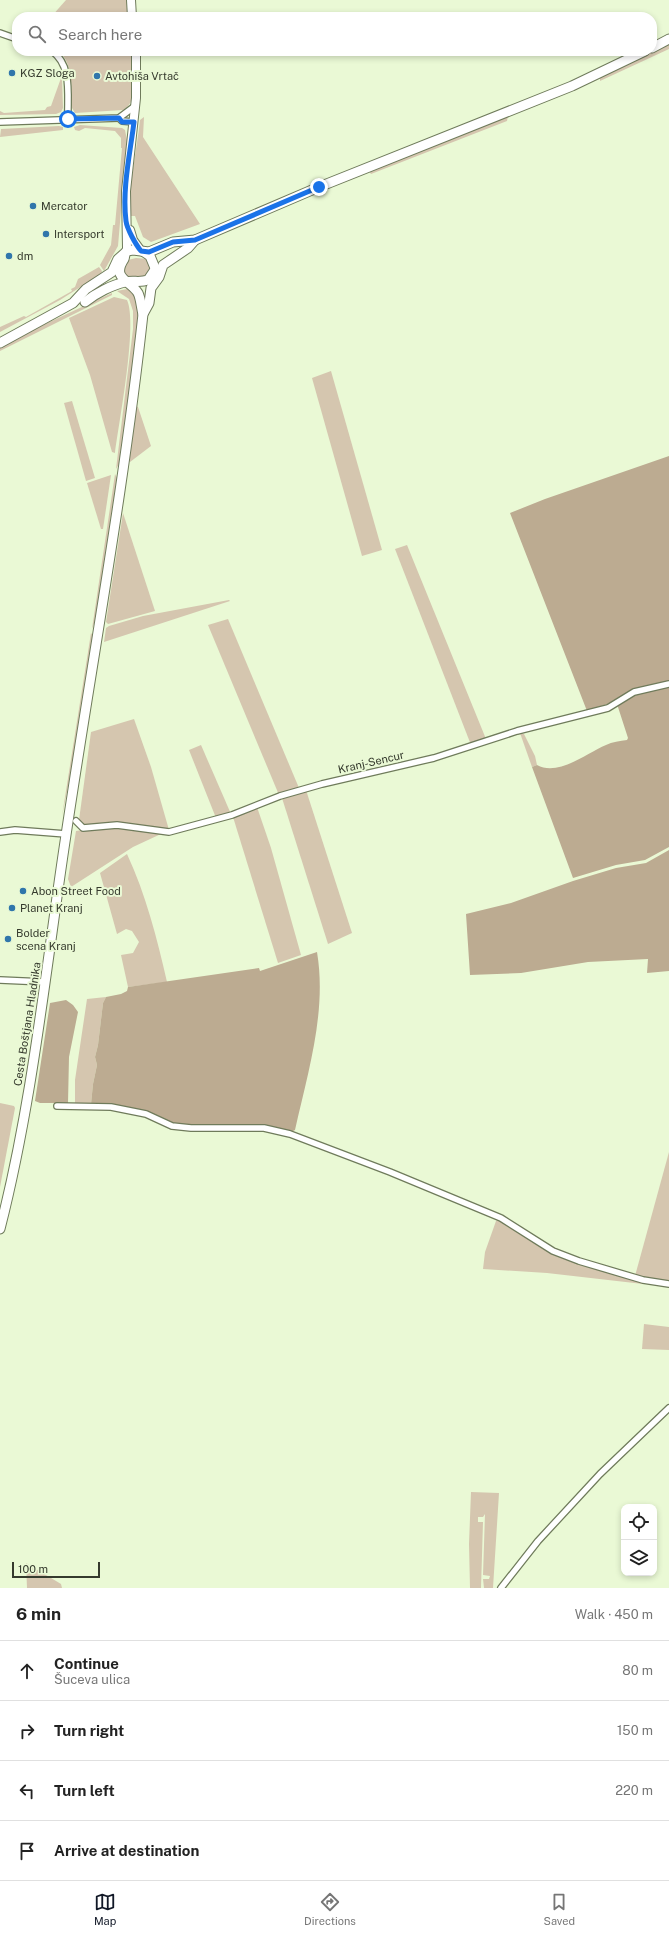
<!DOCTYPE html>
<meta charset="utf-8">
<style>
:root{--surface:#fff;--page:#f6f6f6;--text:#222;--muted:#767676;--line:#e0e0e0;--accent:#111827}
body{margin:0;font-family:"Public Sans",sans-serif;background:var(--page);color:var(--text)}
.controls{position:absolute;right:12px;bottom:12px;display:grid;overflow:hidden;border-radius:8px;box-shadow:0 2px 6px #0003}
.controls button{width:36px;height:36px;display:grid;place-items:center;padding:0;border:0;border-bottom:1px solid var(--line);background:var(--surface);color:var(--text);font:20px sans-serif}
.scale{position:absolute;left:12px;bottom:10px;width:88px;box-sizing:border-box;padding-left:4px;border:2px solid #353a2d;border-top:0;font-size:11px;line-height:14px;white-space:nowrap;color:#353a2d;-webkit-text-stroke:3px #eaf9d5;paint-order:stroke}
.stop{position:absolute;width:12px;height:12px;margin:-9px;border:3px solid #1a73e8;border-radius:50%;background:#fff}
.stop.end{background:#1a73e8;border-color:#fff;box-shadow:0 1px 4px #0008}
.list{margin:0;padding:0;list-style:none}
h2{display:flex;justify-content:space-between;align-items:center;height:52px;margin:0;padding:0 16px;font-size:17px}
h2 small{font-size:13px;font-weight:400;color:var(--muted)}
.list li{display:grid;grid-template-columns:26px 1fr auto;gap:12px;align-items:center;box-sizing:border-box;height:60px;padding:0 16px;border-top:1px solid var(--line)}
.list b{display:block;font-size:15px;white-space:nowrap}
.list p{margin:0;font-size:13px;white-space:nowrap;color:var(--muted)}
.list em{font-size:13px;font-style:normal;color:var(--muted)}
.icon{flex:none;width:22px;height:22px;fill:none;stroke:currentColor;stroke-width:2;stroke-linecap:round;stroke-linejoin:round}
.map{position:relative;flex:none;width:669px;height:1588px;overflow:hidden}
.search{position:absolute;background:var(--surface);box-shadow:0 2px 6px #0003;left:12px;right:12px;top:12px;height:44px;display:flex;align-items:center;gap:10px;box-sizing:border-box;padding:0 14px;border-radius:16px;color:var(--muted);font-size:15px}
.sheet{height:292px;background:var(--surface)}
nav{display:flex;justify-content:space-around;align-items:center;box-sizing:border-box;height:56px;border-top:1px solid var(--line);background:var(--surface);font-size:11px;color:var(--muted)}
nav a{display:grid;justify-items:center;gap:2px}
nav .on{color:var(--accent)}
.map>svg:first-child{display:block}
.green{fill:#d5c6af}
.forest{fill:#bcab91}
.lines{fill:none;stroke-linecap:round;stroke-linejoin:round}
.minor-casing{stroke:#6f7b5b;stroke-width:8}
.secondary-casing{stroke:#6f7b5b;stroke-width:10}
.primary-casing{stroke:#6f7b5b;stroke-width:11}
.minor{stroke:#fff;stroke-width:5.5}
.secondary{stroke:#fff;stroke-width:8}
.primary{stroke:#fff;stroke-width:9}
.route{stroke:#1a73e8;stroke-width:5}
.poi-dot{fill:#3076ab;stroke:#eaf9d5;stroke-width:1.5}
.labels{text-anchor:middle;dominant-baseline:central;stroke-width:4;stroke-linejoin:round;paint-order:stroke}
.poi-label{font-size:11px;fill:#353a2d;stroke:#eaf9d5;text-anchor:start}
.street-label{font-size:11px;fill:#353a2d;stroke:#eaf9d5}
</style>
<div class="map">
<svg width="669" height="1588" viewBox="0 0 669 1588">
<rect width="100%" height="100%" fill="#eaf9d5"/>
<g class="green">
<path d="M66 0H127L129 17H51Z"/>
<path d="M669 43V49L600 81V78Z"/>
<path d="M59 51H132C133 68 140 102 123 110L75 113 72 108C71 89 74 65 59 51Z"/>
<path d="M58 73 62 78 63 108 61 112 56 114 0 115V111L4 113 45 110 47 107 51 106 61 78 58 77Z"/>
<path d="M508 116 507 121 371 174 369 171Z"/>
<path d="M144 117 143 137 200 224 151 242 143 237 135 216H131V182L139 129 140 120Z"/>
<path d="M80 125 122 128 125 130 127 140 118 246 104 271 100 265 111 245 113 225H115L122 148H121V138L115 131 85 128 79 131 75 130 74 127Z"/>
<path d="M59 126 63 127V130L0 137 1 129Z"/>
<path d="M136 258 148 259C152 266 151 271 145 278H127L123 267 128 260Z"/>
<path d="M99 267 102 271 101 274 60 300 0 332V327L24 316 26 317 72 291 71 289 75 287 78 279Z"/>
<path d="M127 289 133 292 139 309V318L119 464 116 469 133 329V311L129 299 117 291Z"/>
<path d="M112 293V295L0 351V348L28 332Z"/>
<path d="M114 297 127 300C138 324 119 422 115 453L112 452 90 375 69 318Z"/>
<path d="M331 371 382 550 362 556 312 378Z"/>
<path d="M72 401 95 478 86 481 64 403Z"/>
<path d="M136 406 138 407 151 446 130 462 128 460Z"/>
<path d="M115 474 117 478 95 621 92 629Z"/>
<path d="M111 475 103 529H101L87 483Z"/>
<path d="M123 513 155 611 108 624 106 622Z"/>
<path d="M407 545 486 739 471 745 395 549Z"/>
<path d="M229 600 230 601 104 642 106 628 109 626 143 616Z"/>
<path d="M228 619 299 788 279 795 208 625Z"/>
<path d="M91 633 93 636 72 767 62 816Z"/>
<path d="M134 719 151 767 169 830 84 826 79 820 91 732Z"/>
<path d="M520 733 524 734 535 756 537 765 532 767Z"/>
<path d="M201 745 231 814 216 818 189 750Z"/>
<path d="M306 790 352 933 328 944 282 798Z"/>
<path d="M257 807 271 848 301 955 278 963 233 817Z"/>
<path d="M110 826 163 833 133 847 71 887 68 879 76 831Z"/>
<path d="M127 854C146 895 157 938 167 982L128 987 121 955 133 953 139 942 132 931 126 929 117 934 100 873Z"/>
<path d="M106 997 103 1003 98 1045 95 1057 97 1065 93 1084 91 1104 75 1103V1080L87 999Z"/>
<path d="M0 1103 14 1106 15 1108 0 1187Z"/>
<path d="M669 1152V1283L635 1276Z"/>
<path d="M501 1218 556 1254 641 1281 643 1284 547 1273 483 1269 485 1252 496 1221Z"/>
<path d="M644 1324 669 1327V1350L642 1349Z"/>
<path d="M471 1492 499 1493 493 1588H484L483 1579H489L490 1576 483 1575 485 1514 483 1517H478V1522H483L481 1588H470L469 1544Z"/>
<path d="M26 1563 61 1584 62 1588H27Z"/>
</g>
<g class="forest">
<path d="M669 456V847L645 860 616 865 573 878 532 767 537 765C558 777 587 753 606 745 612 742 620 741 627 740L628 738 617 704 613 702 587 711 510 513 545 499Z"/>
<path d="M669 850V971L647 973 648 959 588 962 521 973 470 975 466 914 511 903 573 881 616 868 646 863Z"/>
<path d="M317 952C327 1011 308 1072 295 1130L286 1135 253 1130 190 1131 172 1128 146 1116 91 1104 93 1084 97 1065 95 1057 98 1045 103 1003 106 997 121 994 127 991 128 987 259 968 260 971Z"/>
<path d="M66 1000 73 1005 78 1012 69 1057 68 1103H40L35 1101 50 1003Z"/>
</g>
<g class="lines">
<defs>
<g id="minor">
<path d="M0 33 17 39"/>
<path d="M52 51C73 66 67 96 68 119"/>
<path d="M119 118 122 121 134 122"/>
<path d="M0 122 119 118 135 106"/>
<path d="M76 821 83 828 117 825 169 832 232 815 280 796 322 784 434 758 517 731 608 708 634 692 669 684"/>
<path d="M0 832 15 830 66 834"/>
<path d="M0 980 45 982"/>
<path d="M57 1106 111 1107 146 1114 172 1126 191 1128H264L290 1134 390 1172 501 1218 553 1251 579 1261 643 1280 669 1284"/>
<path d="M501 1588 538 1541 600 1474 669 1408"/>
</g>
<g id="secondary">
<path d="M131 0 132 17"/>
<path d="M130 230 133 240 141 251"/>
<path d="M125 257 127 248 126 191 136 98V51"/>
</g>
<g id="primary">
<path d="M652 48 669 39"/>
<path d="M144 252 150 256 155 268"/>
<path d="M124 259C111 279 130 280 138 293 141 299 141 307 143 314"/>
<path d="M85 302C96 293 112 285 125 282 133 280 140 283 148 280L154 271"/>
<path d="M0 343 73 303 86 289 112 272 118 259 127 251 133 250 149 252 173 242 195 240 319 187 572 86 645 51"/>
<path d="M0 1229C33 1100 46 966 66 835 92 661 124 489 143 314L149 303 151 288 159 277 163 265 188 248 195 240"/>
</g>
</defs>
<use href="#minor" class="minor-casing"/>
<use href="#secondary" class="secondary-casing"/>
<use href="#primary" class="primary-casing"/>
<use href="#minor" class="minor"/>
<use href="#secondary" class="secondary"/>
<use href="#primary" class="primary"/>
</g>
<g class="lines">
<path class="route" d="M68 119 119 118 122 122H134C130 154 122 189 126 221 127 229 136 245 141 251L149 252 173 242 195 240 319 187"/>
</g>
<g class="poi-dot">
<circle cx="12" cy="73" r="4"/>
<circle cx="97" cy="76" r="4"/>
<circle cx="33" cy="206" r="4"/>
<circle cx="46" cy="234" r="4"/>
<circle cx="9" cy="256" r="4"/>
<circle cx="23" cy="891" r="4"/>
<circle cx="12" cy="908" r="4"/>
<circle cx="8" cy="939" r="4"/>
</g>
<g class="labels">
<g class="poi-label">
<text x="20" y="73">KGZ Sloga</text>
<text x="105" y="76">Avtohiša Vrtač</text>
<text x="41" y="206">Mercator</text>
<text x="54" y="234">Intersport</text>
<text x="17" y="256">dm</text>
<text x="31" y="891">Abon Street Food</text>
<text x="20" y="908">Planet Kranj</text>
<text x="16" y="933">Bolder<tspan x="16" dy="13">scena Kranj</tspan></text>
</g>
<g class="street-label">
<text transform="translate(371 762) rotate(-13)">Kranj-Sencur</text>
<text transform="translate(27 1024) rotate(-81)">Cesta Boštjana Hladnika</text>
</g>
</g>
</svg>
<div class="controls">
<button><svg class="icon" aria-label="locate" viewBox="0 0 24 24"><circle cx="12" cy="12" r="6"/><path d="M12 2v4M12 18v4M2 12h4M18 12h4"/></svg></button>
<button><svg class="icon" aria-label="layers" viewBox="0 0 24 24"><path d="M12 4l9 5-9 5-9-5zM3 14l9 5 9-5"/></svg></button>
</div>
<div class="scale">100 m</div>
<div class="stop" style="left:68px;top:119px"></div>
<div class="stop end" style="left:319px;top:187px"></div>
<div class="search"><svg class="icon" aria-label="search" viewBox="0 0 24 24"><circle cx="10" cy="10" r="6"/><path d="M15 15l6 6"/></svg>Search here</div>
</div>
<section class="sheet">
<h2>6 min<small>Walk · 450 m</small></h2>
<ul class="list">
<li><svg class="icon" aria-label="ahead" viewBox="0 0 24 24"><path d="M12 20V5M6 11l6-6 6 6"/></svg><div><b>Continue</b><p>Šuceva ulica</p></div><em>80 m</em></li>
<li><svg class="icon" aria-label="right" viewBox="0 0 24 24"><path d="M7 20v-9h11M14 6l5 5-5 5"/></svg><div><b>Turn right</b></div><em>150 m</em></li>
<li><svg class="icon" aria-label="left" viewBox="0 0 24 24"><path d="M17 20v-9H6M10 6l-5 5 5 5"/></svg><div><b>Turn left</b></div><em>220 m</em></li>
<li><svg class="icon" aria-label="arrive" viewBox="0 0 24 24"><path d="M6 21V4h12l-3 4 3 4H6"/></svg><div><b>Arrive at destination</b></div></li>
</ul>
</section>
<nav>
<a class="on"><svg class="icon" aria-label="map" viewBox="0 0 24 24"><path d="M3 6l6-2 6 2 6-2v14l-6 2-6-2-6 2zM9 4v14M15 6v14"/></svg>Map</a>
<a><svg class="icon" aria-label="directions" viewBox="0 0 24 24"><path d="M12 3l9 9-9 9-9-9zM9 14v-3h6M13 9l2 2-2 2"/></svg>Directions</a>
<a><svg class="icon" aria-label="saved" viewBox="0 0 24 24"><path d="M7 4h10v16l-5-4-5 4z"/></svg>Saved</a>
</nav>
